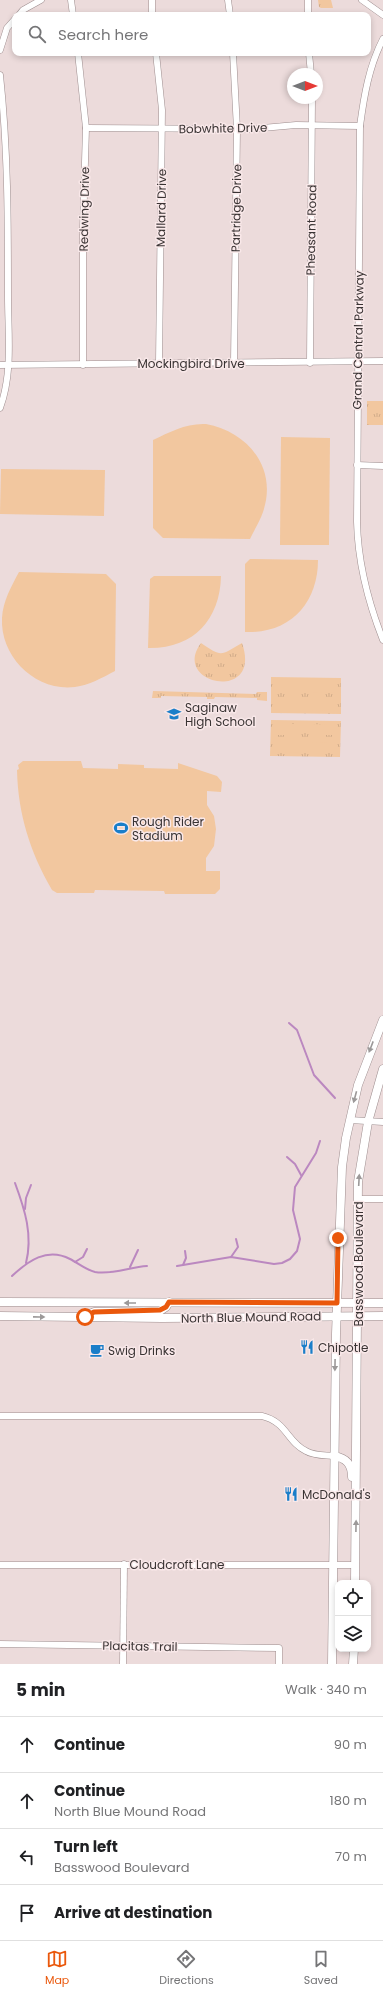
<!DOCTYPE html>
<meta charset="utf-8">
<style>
:root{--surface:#fff;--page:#f2f2f2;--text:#202124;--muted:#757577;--line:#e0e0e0;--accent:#ea580c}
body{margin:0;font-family:Poppins,sans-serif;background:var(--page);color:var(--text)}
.controls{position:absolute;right:12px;bottom:12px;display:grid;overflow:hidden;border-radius:8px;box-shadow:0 2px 6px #0003}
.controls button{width:36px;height:36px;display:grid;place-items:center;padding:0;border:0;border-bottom:1px solid var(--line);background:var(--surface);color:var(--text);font:20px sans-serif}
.compass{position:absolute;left:287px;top:68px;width:36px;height:36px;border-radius:50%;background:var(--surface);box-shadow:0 2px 6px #0003;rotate:90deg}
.stop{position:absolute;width:12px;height:12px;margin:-9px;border:3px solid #ea580c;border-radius:50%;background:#fff}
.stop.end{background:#ea580c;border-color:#fff;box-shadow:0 1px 4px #0008}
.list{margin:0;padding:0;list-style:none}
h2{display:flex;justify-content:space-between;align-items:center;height:52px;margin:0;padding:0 16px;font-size:17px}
h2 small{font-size:13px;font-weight:400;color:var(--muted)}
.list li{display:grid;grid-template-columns:26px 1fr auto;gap:12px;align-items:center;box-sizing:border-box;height:56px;padding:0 16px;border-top:1px solid var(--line)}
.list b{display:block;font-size:15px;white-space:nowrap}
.list p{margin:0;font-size:13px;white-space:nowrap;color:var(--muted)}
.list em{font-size:13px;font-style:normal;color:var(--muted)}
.icon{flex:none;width:22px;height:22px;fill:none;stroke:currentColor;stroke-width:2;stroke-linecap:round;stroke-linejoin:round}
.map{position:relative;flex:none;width:383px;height:1664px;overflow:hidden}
.search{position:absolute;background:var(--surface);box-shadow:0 2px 6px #0003;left:12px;right:12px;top:12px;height:44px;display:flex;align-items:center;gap:10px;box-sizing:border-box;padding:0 14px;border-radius:8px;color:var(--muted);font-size:15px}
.sheet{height:276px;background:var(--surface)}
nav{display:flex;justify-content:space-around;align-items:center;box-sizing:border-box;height:56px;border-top:1px solid var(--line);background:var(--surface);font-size:11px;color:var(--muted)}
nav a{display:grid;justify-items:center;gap:2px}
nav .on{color:var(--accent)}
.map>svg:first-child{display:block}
.grass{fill:url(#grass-tufts)}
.pitch{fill:#f2c79f}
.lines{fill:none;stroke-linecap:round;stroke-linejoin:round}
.stream{stroke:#bb88c0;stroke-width:2}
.minor-casing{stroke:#9d8d8e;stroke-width:7}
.major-casing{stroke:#9d8d8e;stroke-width:9}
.minor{stroke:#fff;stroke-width:6}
.major{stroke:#fff;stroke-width:8}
.oneway{fill:#9c9999}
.route{stroke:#ea580c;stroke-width:5}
.labels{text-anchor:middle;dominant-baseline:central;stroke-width:3;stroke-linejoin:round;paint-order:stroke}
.street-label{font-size:12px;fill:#393333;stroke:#f9e8e9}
.poi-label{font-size:12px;fill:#393333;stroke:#f9e8e9;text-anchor:start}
</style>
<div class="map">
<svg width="383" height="1664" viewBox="0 0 383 1664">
<defs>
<pattern id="grass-tufts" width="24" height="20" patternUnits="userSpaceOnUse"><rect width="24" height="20" fill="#f2c79f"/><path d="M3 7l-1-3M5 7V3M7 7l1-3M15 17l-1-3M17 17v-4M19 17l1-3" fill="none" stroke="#d0ab89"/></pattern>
</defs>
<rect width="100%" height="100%" fill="#ecdbdb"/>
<g class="grass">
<path d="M318 0H331L333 8H321L319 7Z"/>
<rect x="367" y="401" width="16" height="24"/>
<path d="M201 643C222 657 220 656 242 643 263 703 170 685 201 643Z"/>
<path d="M271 677 341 678V714L271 713Z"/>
<path d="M153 691 256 694 257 692H267V701L257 700V698L215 697 214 699H207V697L161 696V698H152Z"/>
<path d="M271 720 341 721 340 757 270 756Z"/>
</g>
<g class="pitch">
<path d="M206 424C248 432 278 468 263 512 260 521 254 530 250 539L163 538 153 528V440C170 432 186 423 206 424Z"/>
<path d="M281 437 330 438 329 545H280Z"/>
<path d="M1 469 105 470 104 516 0 514Z"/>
<path d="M250 559 318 560C318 603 290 634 245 632V564Z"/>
<path d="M19 572 106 574 116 584 115 671C102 678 89 685 75 687 36 692 0 657 2 618 3 601 11 587 19 572Z"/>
<path d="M154 576H221C220 620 193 649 148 648L150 579Z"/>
<rect x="278" y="682" width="22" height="10"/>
<path d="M313 682H335V693L313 692Z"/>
<rect x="277" y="699" width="23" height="11"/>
<path d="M312 700H335V711L312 710Z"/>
<rect x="277" y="724" width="23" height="11"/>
<path d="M312 724 335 725V735H312Z"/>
<path d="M277 742H299V753L277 752Z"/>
<path d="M312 742 335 743V753H312Z"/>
<path d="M23 761H81L83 768 118 769V764L144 765V768L178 769V763L217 776 222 782 221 792 207 791V805L214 816 216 829 214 846 206 858V871H220V889L215 894H165L164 891H163L95 890 94 893H57L52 890C30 852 18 814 17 770L19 769 18 765Z"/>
</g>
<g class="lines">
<g class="stream">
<path d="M289 1023 297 1030 314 1075 335 1098"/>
<path d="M287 1157 295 1164 301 1175"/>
<path d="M15 1183C25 1210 33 1235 26 1263"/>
<path d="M25 1209 26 1198 31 1185"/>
<path d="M231 1257 238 1247 236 1239"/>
<path d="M75 1262 83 1257 87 1249"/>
<path d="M183 1265 186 1258 185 1251"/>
<path d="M177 1266 231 1257 274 1264 282 1263 290 1259 297 1251 300 1239 293 1210 295 1187 316 1153 320 1141"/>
<path d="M130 1267 138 1250"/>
<path d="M12 1276C28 1261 47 1247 70 1259 78 1263 86 1270 95 1272 112 1275 130 1267 147 1266"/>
</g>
<defs>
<g id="minor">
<path d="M71 0 73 15"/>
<path d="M152 0V15"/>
<path d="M228 0 230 15"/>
<path d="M362 0 383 15"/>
<path d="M19 15 23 10 41 0"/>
<path d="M308 15V0"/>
<path d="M383 39C369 66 364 96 360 126L357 522C358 564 368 602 383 640"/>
<path d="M0 50 7 28 15 19"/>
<path d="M78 53 86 128 83 229V365"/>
<path d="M156 53 162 110 159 363"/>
<path d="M233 53 237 129 234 363"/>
<path d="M309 53 311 74"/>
<path d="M0 75C8 149 8 223 8 297 8 333 13 373 0 408"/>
<path d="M86 128 251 129 296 125 360 126"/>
<path d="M310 363 312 98"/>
<path d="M0 365 383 361"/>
<path d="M357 465 383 466"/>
<path d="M350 1120 383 1122"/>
<path d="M358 1199H383"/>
<path d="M0 1416H262C287 1422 287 1442 306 1451 314 1456 325 1455 334 1456"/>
<path d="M0 1565H355"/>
<path d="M0 1644 279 1648V1664"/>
<path d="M123 1664 124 1564"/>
</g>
<g id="major">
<path d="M0 1302 383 1303"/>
<path d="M88 1315 94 1312 160 1311 166 1307 169 1302"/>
<path d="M0 1316 162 1318 383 1316"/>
<path d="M334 1456C346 1458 352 1464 352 1477"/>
<path d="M355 1583 358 1182 368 1122 383 1069"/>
<path d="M332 1664 336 1334 342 1167 346 1138 358 1085 383 1020"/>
<path d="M353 1664 354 1649"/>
</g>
</defs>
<use href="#minor" class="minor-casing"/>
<use href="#major" class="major-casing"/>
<use href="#minor" class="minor"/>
<use href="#major" class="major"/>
</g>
<defs><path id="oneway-solid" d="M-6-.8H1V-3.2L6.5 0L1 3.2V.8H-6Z"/></defs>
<g class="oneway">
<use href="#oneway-solid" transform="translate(371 1047) rotate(111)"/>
<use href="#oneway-solid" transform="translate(355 1097) rotate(105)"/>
<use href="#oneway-solid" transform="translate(359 1180) rotate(-87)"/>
<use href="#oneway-solid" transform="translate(130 1303) rotate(180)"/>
<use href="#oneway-solid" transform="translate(39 1317) rotate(1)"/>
<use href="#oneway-solid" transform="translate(335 1365) rotate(91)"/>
<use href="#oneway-solid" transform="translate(356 1526) rotate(-89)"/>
</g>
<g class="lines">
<path class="route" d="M85 1317 94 1312 160 1310 166 1307 169 1302 337 1303 338 1238"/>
</g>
<defs>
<symbol id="school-bare" viewBox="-9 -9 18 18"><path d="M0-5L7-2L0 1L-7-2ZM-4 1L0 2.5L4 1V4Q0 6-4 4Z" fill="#1a7ec9" stroke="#f9e8e9" stroke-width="2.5" paint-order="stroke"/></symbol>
<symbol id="stadium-bare" viewBox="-9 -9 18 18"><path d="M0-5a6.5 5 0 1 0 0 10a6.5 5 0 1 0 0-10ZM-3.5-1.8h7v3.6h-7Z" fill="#1a7ec9" stroke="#f9e8e9" stroke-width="2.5" paint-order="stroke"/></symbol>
<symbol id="restaurant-bare" viewBox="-9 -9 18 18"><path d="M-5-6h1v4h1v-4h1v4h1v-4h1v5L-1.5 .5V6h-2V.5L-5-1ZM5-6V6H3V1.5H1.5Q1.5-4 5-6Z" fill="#1a7ec9" stroke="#f9e8e9" stroke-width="2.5" paint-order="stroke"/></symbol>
<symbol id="cafe-bare" viewBox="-9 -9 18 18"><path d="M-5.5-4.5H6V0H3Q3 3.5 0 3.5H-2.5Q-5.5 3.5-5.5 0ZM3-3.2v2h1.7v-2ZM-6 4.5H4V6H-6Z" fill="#1a7ec9" stroke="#f9e8e9" stroke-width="2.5" paint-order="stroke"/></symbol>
</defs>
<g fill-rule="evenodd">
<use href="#school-bare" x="164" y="704" width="20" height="20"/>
<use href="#stadium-bare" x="111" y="818" width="20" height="20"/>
<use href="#restaurant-bare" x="297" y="1337" width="20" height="20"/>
<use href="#cafe-bare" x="87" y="1340" width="20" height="20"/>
<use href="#restaurant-bare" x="281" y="1484" width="20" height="20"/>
</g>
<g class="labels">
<g class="street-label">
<text transform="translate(223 128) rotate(-1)">Bobwhite Drive</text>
<text transform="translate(161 208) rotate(-89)">Mallard Drive</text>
<text transform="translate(236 208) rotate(-89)">Partridge Drive</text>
<text transform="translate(84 209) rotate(-89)">Redwing Drive</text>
<text transform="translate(311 230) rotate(-89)">Pheasant Road</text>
<text transform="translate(358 340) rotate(-89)">Grand Central Parkway</text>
<text x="191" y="363">Mockingbird Drive</text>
<text transform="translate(358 1264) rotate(-90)">Basswood Boulevard</text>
<text transform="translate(251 1317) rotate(-1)">North Blue Mound Road</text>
<text x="177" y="1564">Cloudcroft Lane</text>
<text transform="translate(140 1646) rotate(1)">Placitas Trail</text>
</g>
<g class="poi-label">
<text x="185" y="707">Saginaw<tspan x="185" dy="14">High School</tspan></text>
<text x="132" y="821">Rough Rider<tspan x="132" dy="14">Stadium</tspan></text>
<text x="318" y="1347">Chipotle</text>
<text x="108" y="1350">Swig Drinks</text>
<text x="302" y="1494">McDonald's</text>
</g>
</g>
</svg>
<div class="controls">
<button><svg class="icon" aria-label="locate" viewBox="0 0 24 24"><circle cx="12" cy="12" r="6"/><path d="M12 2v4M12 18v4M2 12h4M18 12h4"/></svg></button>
<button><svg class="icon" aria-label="layers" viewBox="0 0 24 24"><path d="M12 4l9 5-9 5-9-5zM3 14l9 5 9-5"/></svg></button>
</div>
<svg class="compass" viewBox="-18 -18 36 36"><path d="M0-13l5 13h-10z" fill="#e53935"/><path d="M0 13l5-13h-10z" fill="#757577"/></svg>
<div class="stop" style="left:85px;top:1317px"></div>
<div class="stop end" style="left:338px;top:1238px"></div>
<div class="search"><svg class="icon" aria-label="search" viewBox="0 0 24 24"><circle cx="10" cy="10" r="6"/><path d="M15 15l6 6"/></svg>Search here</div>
</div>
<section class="sheet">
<h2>5 min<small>Walk · 340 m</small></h2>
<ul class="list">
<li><svg class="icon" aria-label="ahead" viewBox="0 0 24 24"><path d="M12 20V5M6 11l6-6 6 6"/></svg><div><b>Continue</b></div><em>90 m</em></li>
<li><svg class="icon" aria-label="ahead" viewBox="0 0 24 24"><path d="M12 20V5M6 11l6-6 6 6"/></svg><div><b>Continue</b><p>North Blue Mound Road</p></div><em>180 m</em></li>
<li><svg class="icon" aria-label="left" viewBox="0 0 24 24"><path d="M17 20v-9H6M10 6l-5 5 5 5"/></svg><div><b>Turn left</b><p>Basswood Boulevard</p></div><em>70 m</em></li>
<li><svg class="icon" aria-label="arrive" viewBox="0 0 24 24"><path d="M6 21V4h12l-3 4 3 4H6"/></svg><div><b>Arrive at destination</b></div></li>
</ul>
</section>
<nav>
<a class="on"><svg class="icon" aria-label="map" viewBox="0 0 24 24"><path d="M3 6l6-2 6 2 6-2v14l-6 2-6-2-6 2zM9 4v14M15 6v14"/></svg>Map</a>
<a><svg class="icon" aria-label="directions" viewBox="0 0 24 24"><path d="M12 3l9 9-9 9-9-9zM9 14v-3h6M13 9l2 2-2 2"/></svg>Directions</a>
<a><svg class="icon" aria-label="saved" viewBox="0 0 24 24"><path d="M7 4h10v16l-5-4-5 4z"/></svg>Saved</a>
</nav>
